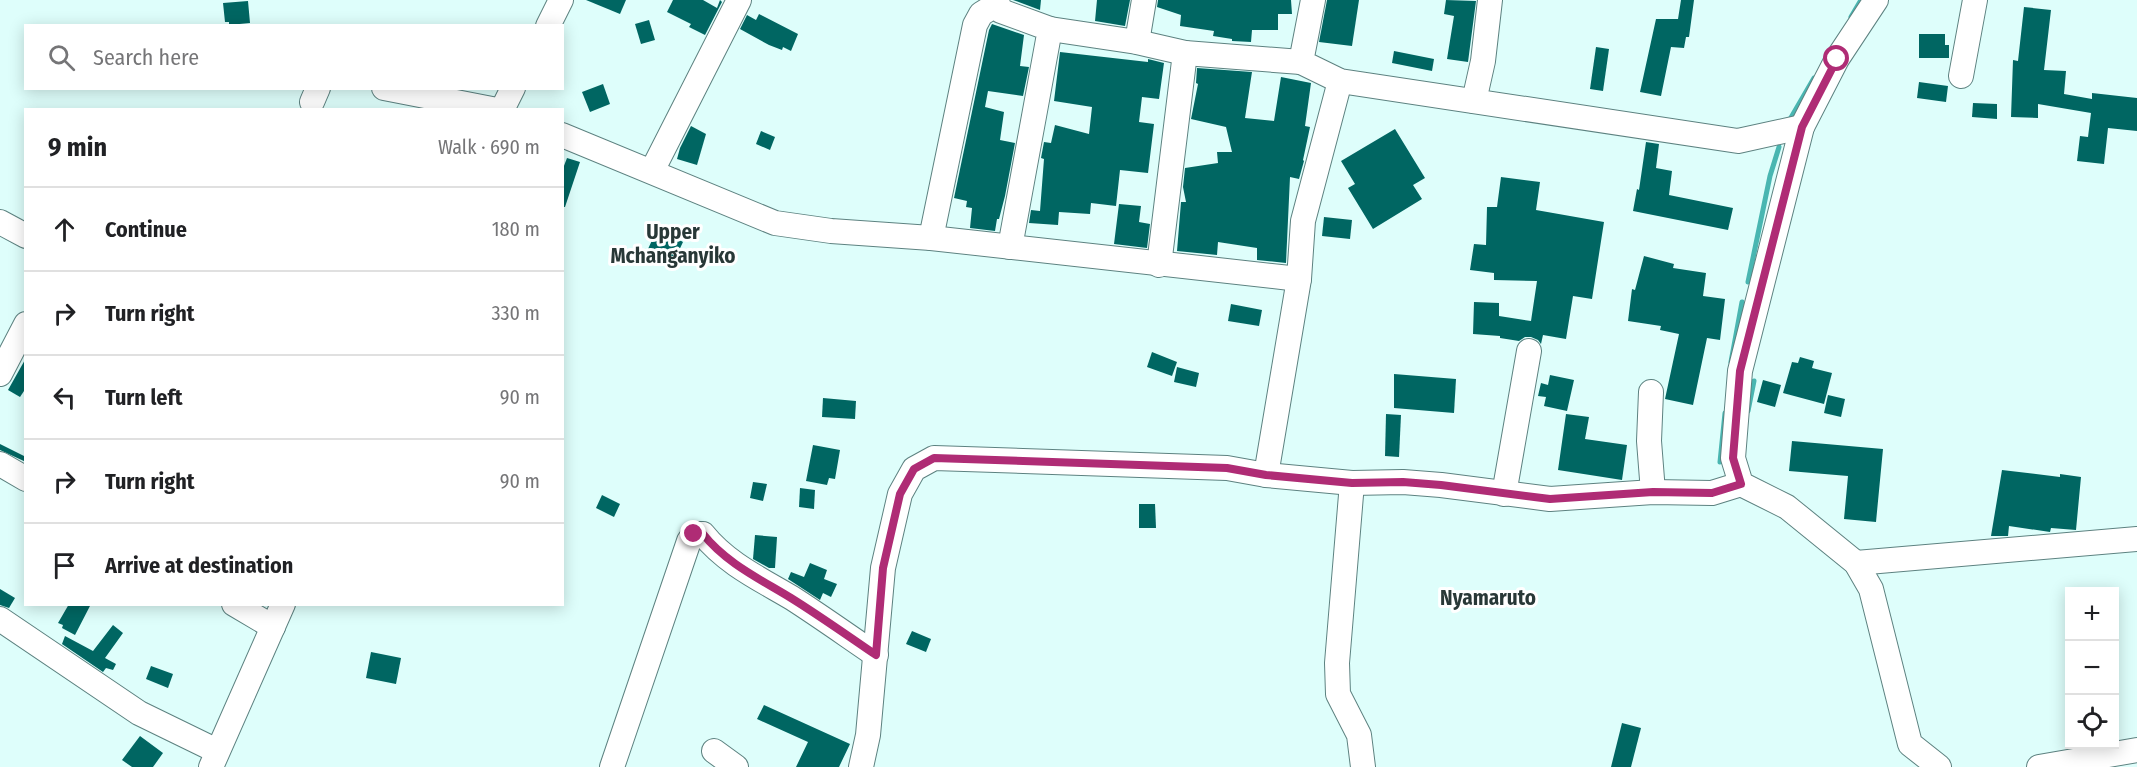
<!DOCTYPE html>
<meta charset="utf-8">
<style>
:root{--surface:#fff;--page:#f6f6f6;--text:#202124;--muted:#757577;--line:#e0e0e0}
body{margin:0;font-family:"Fira Sans Condensed",sans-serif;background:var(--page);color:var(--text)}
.controls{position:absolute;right:18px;bottom:18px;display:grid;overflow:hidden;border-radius:0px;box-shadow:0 3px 15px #0003}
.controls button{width:54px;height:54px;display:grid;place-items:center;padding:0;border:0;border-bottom:2px solid var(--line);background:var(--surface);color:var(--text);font:30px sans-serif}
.stop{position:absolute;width:18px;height:18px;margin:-14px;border:4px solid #af2c75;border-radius:50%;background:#fff}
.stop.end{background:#af2c75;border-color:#fff;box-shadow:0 2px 6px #0008}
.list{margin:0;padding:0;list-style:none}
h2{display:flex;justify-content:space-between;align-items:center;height:78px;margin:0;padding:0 24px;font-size:26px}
h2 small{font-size:20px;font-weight:400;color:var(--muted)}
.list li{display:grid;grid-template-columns:39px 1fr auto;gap:18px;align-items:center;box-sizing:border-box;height:84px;padding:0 24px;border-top:2px solid var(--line)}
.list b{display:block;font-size:22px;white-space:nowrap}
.list em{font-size:20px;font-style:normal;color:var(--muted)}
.icon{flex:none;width:33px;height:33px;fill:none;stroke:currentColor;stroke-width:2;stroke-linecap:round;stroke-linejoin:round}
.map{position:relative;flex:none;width:2137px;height:767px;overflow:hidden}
.search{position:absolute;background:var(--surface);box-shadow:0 3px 15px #0003;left:24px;top:24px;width:540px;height:66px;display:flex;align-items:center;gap:15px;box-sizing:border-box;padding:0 21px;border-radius:0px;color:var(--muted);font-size:22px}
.panel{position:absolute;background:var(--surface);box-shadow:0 3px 15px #0003;left:24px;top:108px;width:540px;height:498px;border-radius:0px}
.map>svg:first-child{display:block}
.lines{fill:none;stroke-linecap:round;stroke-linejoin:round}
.stream{stroke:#49b6b1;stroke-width:5}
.building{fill:#006662}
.minor-casing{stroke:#5d8280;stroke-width:26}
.minor{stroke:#fff;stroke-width:24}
.route{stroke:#af2c75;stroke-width:8}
.labels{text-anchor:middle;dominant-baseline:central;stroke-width:6;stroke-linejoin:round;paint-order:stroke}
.quarter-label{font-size:21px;font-weight:bold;fill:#283837;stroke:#fff}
</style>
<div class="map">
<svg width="2137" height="767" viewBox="0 0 2137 767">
<rect width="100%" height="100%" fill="#defefb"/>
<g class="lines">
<g class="stream">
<path d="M1851 17 1861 0"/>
<path d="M1789 121 1814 78"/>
<path d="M1748 282 1770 176 1779 147"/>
<path d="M1731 362 1742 302"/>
<path d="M1748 411 1754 381"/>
<path d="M1720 462 1725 413"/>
</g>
</g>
<g class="building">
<path d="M586 0H626L620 14Z"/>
<path d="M673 0H703L717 8 720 0 722 2 705 35 689 27 691 24 667 12Z"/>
<path d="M1013 0H1041L1040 10Z"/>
<path d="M1097 0H1130L1125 26 1095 21Z"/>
<path d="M1158 0H1291L1292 14H1278V30H1252L1251 42 1232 41V39L1213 36 1214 31 1180 26 1181 15 1157 7Z"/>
<path d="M1327 0H1359L1352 46 1319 42Z"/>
<path d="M1446 0 1476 1 1468 62 1447 59 1454 16 1444 14Z"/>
<path d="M1681 0H1694L1689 37H1686L1684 48 1671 47 1661 96 1640 92 1656 19H1678Z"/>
<path d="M248 1 250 23 229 25V22H225L223 3Z"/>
<path d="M2024 7 2051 10 2044 70 2066 71 2064 94 2092 99V93L2137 98V131L2108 128 2104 164 2077 161 2080 136 2088 137 2091 113 2038 104V118L2011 117 2013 60 2018 61Z"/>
<path d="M759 14 798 34 791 51 783 47 782 50 769 45 740 29 747 15 756 20Z"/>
<path d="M649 20 655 40 641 44 635 24Z"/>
<path d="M992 24 1024 35 1020 66 1029 67 1023 96 988 91 985 107 1004 112 1000 140 1015 143 1005 196 999 219H997L995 231 970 228 972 208 966 207 967 201 954 198 989 30Z"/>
<path d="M1919 34H1945V45H1949V58H1919Z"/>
<path d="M1596 47 1609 49 1603 91 1590 89Z"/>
<path d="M1394 51 1434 59 1432 71 1392 63Z"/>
<path d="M1060 52 1148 62V59L1164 63 1159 99 1142 97 1139 122 1154 124 1148 173 1120 170 1116 206 1091 203 1090 214 1059 212 1058 225 1029 223 1031 210 1040 211 1044 159 1041 158 1044 142 1051 143 1055 125 1089 134 1092 107 1054 101Z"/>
<path d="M1197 68 1252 72 1245 118 1274 121 1281 77 1311 83 1305 126 1310 127 1303 160 1304 161 1299 179 1290 177 1286 263 1257 260V248L1218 242 1217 255 1177 251 1181 202H1186L1183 187 1185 168 1218 163 1217 152H1232L1226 127 1191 119 1198 84 1196 83Z"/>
<path d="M1919 82 1948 86 1946 102 1917 98Z"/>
<path d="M603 84 610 104 590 112 582 92Z"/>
<path d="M1973 103 1997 104V119L1972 117Z"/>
<path d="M691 126 706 134 697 165 677 159 680 148Z"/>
<path d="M1395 129 1425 178 1413 185 1422 199 1373 229 1348 188 1355 184 1341 161Z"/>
<path d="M761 131 775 137 770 150 756 144Z"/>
<path d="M1646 142 1659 144 1656 168 1672 171 1669 195 1733 208 1728 230 1633 211 1637 189 1639 190Z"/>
<path d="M567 158 580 162 565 207H562V171Z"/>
<path d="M1501 177 1540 182 1536 210 1604 222 1592 299 1573 296 1566 339 1543 335 1541 344 1538 340 1531 337H1525L1519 341 1500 338V336L1473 334 1474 302 1499 303V316L1531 321 1537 281 1494 280V273L1470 270 1474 244 1486 245 1487 207H1497Z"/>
<path d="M1119 204 1141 206 1139 222 1150 224 1147 248 1114 244Z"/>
<path d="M1324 217 1352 220 1350 239 1322 236Z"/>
<path d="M665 232 683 242 674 261 648 249 654 236 661 240Z"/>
<path d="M1644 256 1674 264 1673 268 1706 273 1703 296 1725 299 1720 340 1707 338 1693 405 1665 399 1679 334 1660 330 1661 326 1628 321 1632 289 1635 290Z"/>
<path d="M1231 304 1262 310 1259 326 1228 321Z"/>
<path d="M1152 352 1177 362 1172 376 1147 367Z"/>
<path d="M1800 357 1814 361 1812 368 1832 373 1824 404 1783 393 1792 362 1798 363Z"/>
<path d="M26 358V388L20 397 8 390Z"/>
<path d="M1177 367 1199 373 1196 387 1174 382Z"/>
<path d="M1394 374 1456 379 1454 413 1394 408Z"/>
<path d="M1550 375 1574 380 1567 411 1544 406 1546 397 1538 396 1541 383 1548 385Z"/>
<path d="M1763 380 1781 385 1775 407 1757 402Z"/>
<path d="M1828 395 1845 399 1841 417 1824 413Z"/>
<path d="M823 398 856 401 855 419 822 417Z"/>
<path d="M1386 414 1401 415 1399 457 1385 456Z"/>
<path d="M1566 414 1589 417 1585 439 1627 445 1622 480 1558 470Z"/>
<path d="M1792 441 1883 449 1876 522 1844 519 1848 476 1789 471Z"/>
<path d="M0 444 26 457V462L0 450Z"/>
<path d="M813 445 840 450 835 479 829 478 827 485 806 481Z"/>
<path d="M2002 470 2060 477V474L2081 477 2076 530 2051 528 2050 532 2009 526 2008 536H1991Z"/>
<path d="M753 482 767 484 763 501 750 498Z"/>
<path d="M800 488 815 490 814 509 799 507Z"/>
<path d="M602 495 620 504 614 517 596 508Z"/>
<path d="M1139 504H1155L1156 528H1139Z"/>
<path d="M755 535 777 537 775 568H769L753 559Z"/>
<path d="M810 563 827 570 824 579 837 584 831 597 823 593 820 600 788 579 791 572 804 577Z"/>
<path d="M0 589 15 598 9 608 0 605Z"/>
<path d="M69 604H91L75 635 62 628 63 625 58 623Z"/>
<path d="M113 625 123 633 105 658 116 664 113 670 106 668 103 672 62 644 65 636 93 651Z"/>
<path d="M912 631 931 639 926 652 906 644Z"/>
<path d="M371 652 401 658 396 684 366 678Z"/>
<path d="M151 666 173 674 168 688 146 679Z"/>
<path d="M764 705 850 744 839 767H796L808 742 757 719Z"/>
<path d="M1622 723 1641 728 1631 767H1611Z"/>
<path d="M140 736 163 753 153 767H132L122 760Z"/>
</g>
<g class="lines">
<defs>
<g id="minor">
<path d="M996 0 1001 11 1050 29 1010 247"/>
<path d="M1313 0 1301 62 1340 81 1738 141 1802 127"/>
<path d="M1876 0 1837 59 1802 127 1740 371 1733 458 1741 484 1787 507 1856 563 1871 589 1910 744 1939 767"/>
<path d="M548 26 561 0"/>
<path d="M1050 29 1137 42 1185 53 1301 62"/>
<path d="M1137 42 1144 0"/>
<path d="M1961 76 1975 0"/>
<path d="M384 88 497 110"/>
<path d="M1474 101 1483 61 1490 0"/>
<path d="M312 102 318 88"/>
<path d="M502 110 513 88"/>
<path d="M562 135 775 223 831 231 931 238 1299 279 1303 221 1340 81"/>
<path d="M652 171 739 0"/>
<path d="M0 222 26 236"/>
<path d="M931 238 975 25 981 14 997 4"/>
<path d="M1159 265 1185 53"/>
<path d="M0 374 26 324"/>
<path d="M1651 392 1649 441 1653 492"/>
<path d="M0 464 26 479"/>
<path d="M1266 475 1299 279"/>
<path d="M1352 483 1337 663 1338 694 1359 735 1363 767"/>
<path d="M1504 494 1529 351"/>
<path d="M1856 563 2137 539"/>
<path d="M234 604 273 627"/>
<path d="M0 619 139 713 217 751"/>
<path d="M714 751 736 767"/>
<path d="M211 767 283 604"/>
<path d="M612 767 689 541 694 534H703C726 563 760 579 792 598 820 616 848 636 876 655"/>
<path d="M861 767 868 735 883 568 900 494 914 469 934 458 1227 468 1266 475 1352 483 1403 482 1441 485 1550 499 1653 492 1712 493 1741 484"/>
<path d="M2039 767 2137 750"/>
</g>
</defs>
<use href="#minor" class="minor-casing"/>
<use href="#minor" class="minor"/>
</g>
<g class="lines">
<path class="route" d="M694 534H703C726 563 760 579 791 598 820 616 848 636 876 655L883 568 900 494 914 469 934 458 1227 468 1266 475 1352 483 1403 482 1441 485 1550 499 1653 492 1712 493 1741 484 1733 458 1740 371 1802 127 1837 59"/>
</g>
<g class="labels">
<g class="quarter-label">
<text x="673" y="232">Upper<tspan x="673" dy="24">Mchanganyiko</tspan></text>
<text x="1488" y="598">Nyamaruto</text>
</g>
</g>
</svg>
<div class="controls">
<button>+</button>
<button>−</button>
<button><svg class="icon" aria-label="locate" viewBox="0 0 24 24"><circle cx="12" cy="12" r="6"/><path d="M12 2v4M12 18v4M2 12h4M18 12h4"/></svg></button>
</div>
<div class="stop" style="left:1837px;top:59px"></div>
<div class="stop end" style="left:694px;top:534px"></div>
<div class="search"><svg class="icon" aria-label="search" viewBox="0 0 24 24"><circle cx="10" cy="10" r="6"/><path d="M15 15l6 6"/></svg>Search here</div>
<section class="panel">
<h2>9 min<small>Walk · 690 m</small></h2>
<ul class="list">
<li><svg class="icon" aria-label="ahead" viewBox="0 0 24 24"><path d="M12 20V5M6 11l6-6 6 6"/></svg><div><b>Continue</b></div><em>180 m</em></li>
<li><svg class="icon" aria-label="right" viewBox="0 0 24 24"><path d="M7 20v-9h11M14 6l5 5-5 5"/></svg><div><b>Turn right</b></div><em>330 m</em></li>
<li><svg class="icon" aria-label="left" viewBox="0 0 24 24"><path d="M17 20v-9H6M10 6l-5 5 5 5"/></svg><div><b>Turn left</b></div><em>90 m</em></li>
<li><svg class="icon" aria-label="right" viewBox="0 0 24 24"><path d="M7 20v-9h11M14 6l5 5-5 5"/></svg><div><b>Turn right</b></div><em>90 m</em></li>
<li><svg class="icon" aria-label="arrive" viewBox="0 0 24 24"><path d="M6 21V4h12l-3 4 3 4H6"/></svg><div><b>Arrive at destination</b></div></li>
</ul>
</section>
</div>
